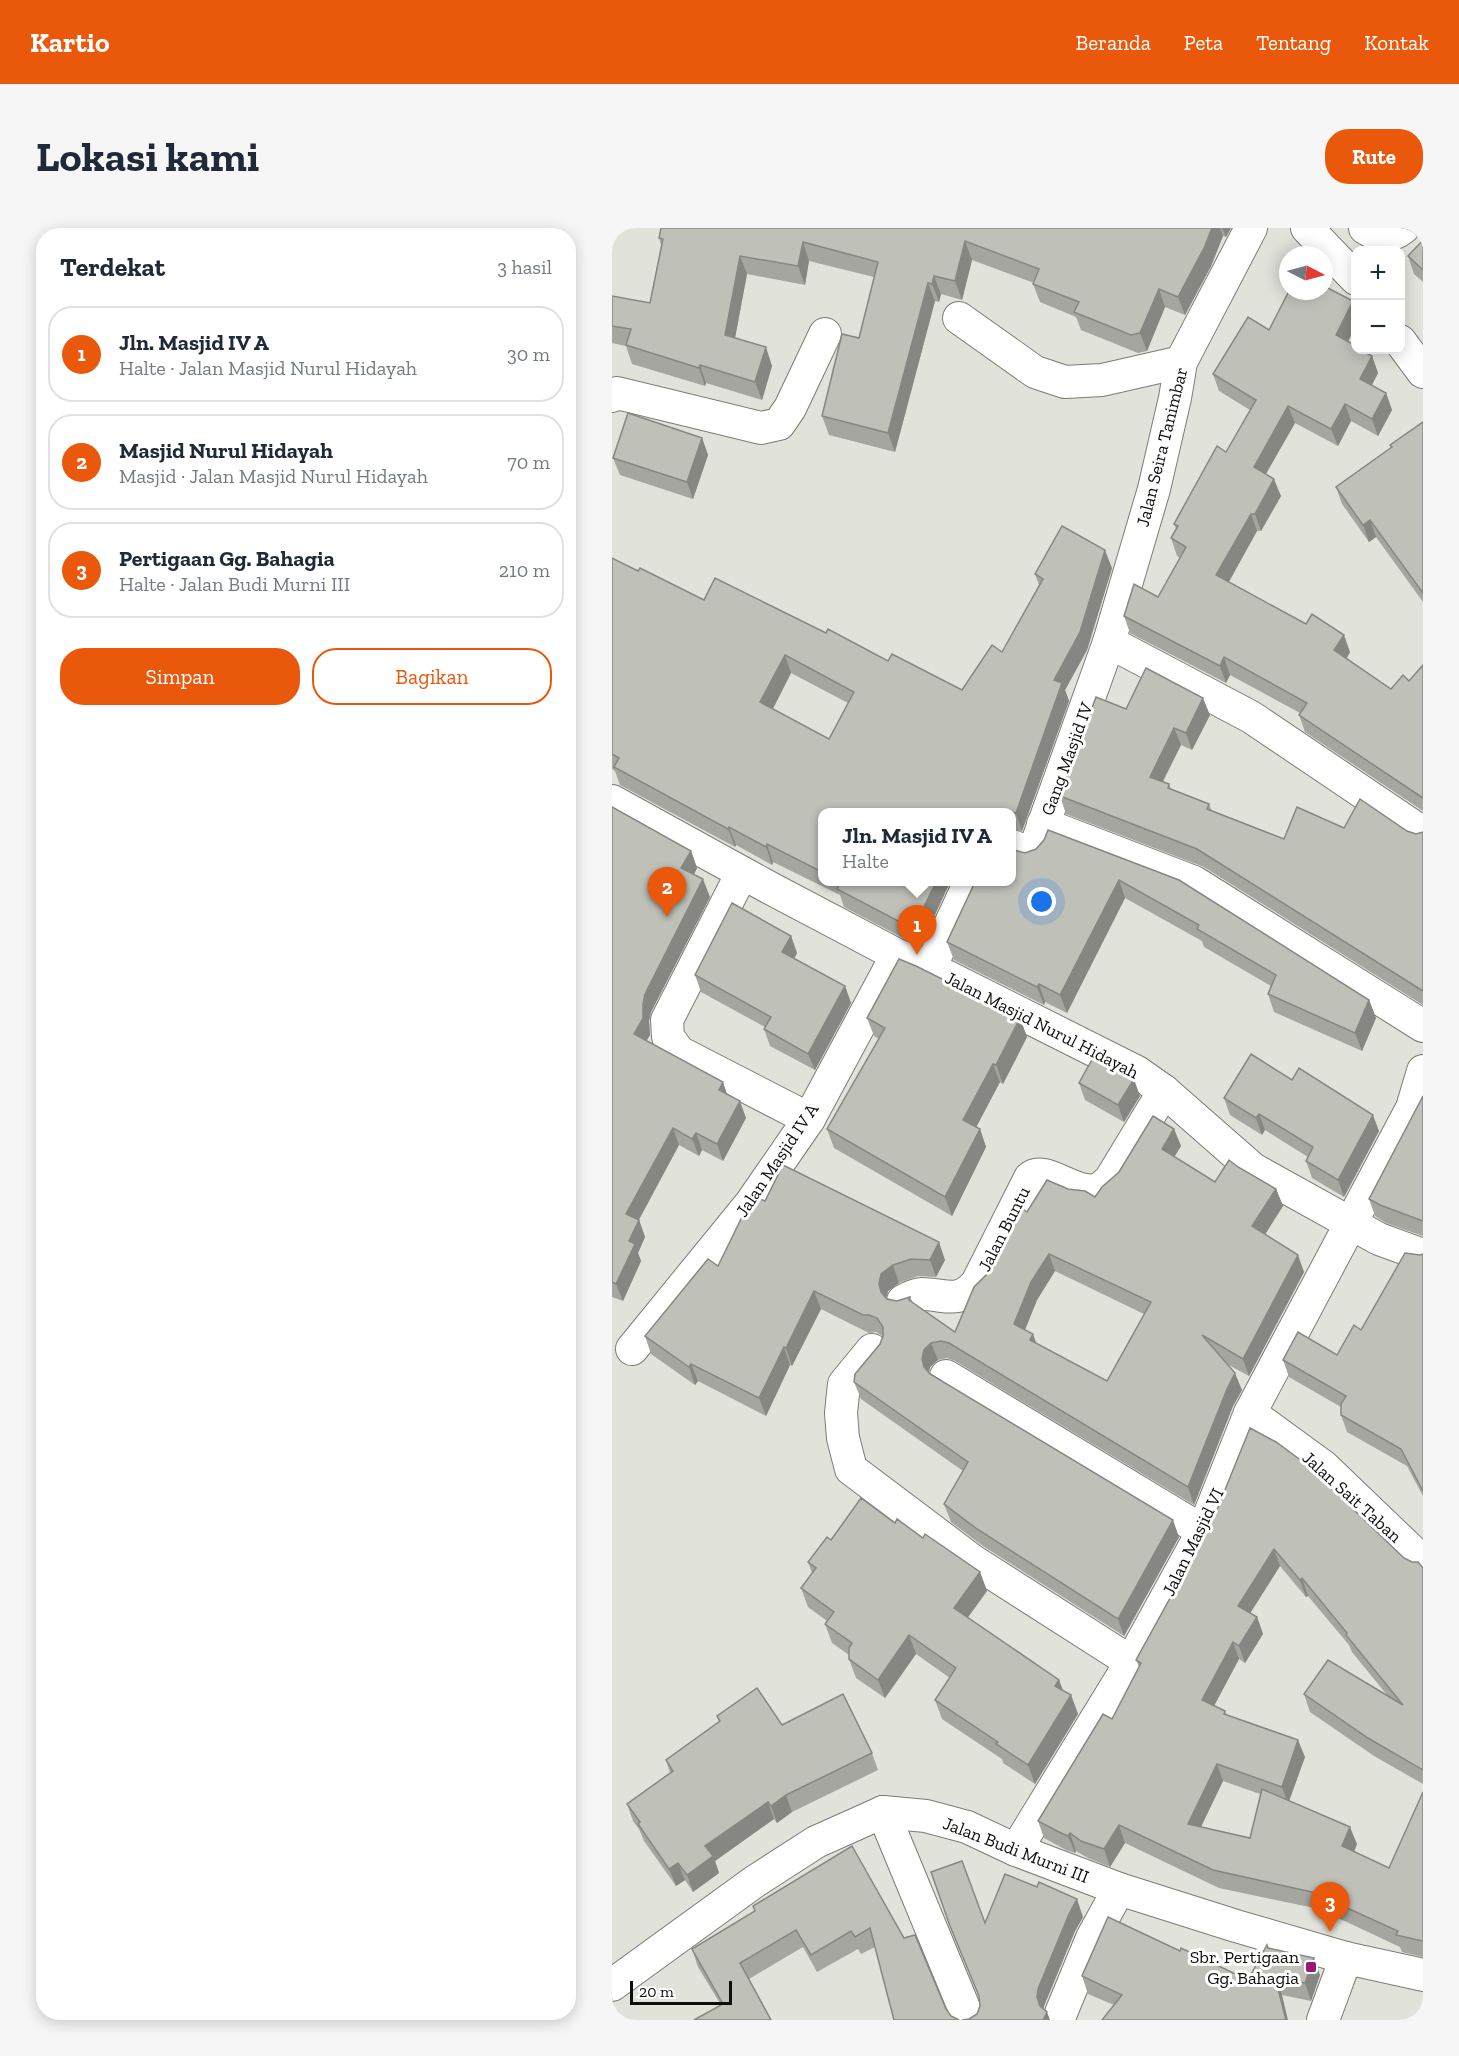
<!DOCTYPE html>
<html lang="id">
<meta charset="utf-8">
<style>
:root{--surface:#fff;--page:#f6f6f7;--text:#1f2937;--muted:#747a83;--line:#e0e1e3;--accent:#ea580c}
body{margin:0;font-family:"Zilla Slab",serif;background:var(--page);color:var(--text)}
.controls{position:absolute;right:18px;top:18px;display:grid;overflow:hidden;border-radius:12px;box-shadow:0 3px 15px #0003}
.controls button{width:54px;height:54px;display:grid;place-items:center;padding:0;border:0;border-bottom:2px solid var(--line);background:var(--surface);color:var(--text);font:30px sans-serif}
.compass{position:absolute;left:667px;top:18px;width:54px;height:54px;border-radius:50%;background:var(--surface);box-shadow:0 3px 15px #0003;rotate:96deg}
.scale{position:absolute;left:18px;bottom:15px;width:102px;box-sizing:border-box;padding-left:6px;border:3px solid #0d0d0b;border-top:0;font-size:16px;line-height:21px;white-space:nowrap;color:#0d0d0b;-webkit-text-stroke:4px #fff;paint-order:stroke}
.you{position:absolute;left:430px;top:674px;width:21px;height:21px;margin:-15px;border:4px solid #fff;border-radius:50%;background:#1a73e8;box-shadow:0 0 0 9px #1a73e833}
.badge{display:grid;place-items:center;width:39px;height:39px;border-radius:50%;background:var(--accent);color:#fff;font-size:20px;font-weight:700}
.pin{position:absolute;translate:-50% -50px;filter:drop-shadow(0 2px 3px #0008)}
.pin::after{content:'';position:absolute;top:32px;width:21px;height:18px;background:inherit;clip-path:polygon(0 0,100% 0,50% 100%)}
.popup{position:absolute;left:206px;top:580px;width:198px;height:78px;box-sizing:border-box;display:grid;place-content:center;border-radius:12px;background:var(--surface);filter:drop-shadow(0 2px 4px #0005);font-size:20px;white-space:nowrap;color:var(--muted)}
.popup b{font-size:22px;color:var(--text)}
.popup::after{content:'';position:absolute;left:50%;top:100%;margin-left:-12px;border:12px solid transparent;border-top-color:var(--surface)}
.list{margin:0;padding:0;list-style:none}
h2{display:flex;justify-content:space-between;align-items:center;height:78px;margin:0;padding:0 24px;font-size:26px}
h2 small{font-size:20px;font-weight:400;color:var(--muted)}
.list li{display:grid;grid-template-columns:39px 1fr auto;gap:18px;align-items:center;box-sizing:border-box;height:96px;margin:0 12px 12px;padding:0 12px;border:2px solid var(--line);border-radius:24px}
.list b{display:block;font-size:22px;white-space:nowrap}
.list p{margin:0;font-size:20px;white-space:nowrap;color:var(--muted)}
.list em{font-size:20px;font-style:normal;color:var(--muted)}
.actions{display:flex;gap:12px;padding:18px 24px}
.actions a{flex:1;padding:14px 0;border:2px solid var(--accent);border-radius:24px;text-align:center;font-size:21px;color:var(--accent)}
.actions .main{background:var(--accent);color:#fff}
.map{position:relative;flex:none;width:811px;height:1792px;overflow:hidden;border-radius:24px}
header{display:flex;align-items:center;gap:36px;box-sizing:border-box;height:84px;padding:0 30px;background:var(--accent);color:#fff}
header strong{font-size:28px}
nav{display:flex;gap:33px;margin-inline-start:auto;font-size:21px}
.intro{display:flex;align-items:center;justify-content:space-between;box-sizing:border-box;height:144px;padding:0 36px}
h1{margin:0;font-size:42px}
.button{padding:15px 27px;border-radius:24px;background:var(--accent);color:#fff;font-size:21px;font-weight:700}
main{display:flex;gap:36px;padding:0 36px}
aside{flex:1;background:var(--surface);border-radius:24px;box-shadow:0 3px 15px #0003}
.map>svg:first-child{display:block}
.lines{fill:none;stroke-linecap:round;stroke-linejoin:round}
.street-casing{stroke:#7b7c75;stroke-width:34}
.street{stroke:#fff;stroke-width:32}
.wall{fill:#a4a69f;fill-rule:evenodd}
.shaded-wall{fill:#868782}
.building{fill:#bfc1b9;stroke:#868782;stroke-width:1.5;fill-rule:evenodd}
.poi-dot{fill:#981a72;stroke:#fff;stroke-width:2}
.labels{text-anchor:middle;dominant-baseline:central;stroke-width:6;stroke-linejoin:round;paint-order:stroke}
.street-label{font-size:18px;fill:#0d0d0b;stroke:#fff}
.poi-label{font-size:18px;fill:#0d0d0b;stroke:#fff;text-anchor:end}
</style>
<header>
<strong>Kartio</strong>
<nav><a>Beranda</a><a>Peta</a><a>Tentang</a><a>Kontak</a></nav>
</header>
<div class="intro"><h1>Lokasi kami</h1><a class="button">Rute</a></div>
<main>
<aside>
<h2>Terdekat<small>3 hasil</small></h2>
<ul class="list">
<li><span class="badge">1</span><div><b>Jln. Masjid IV A</b><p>Halte · Jalan Masjid Nurul Hidayah</p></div><em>30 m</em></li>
<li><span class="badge">2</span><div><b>Masjid Nurul Hidayah</b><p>Masjid · Jalan Masjid Nurul Hidayah</p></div><em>70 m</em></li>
<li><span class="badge">3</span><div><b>Pertigaan Gg. Bahagia</b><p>Halte · Jalan Budi Murni III</p></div><em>210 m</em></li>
</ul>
<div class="actions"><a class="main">Simpan</a><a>Bagikan</a></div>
</aside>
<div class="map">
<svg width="811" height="1792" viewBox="0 0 811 1792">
<rect width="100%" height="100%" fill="#e1e3db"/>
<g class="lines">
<defs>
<g id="street">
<path d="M695 0 744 51"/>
<path d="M753 0C766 8 779 10 791 0"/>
<path d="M347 90 423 144 453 154 490 152 569 134"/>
<path d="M788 113 811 144"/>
<path d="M0 168 5 165 149 200 167 196 178 180 213 106"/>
<path d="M497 414 639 489 811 605"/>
<path d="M0 573 158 660 285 727 318 740 525 844 552 863 641 941 767 1011 811 1027"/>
<path d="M431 596 582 654 811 798"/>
<path d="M400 618 418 625 422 623 497 414 542 261 563 170 569 134 639 0"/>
<path d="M130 645 55 792 56 809 67 824 197 891"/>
<path d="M318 740 358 654"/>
<path d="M291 1073C296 1070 303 1067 309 1066 334 1066 346 1077 365 1055L418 950C433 936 465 970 486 961 490 960 494 955 498 952L552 863"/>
<path d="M20 1121 139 975 197 891 285 727"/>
<path d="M260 1122 232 1156 229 1185 231 1210 239 1241 361 1333 519 1434"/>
<path d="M334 1148 591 1303"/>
<path d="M638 1185 712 1239 811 1334"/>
<path d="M271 1584 357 1792"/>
<path d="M404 1622 519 1434 591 1303 638 1185 800 880 811 843"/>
<path d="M0 1757 142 1654 204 1614 271 1584 314 1588 355 1599 404 1622 507 1661 624 1698 734 1730 811 1747"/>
<path d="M449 1785 480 1710 507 1661"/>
<path d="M711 1792 734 1730"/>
</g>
</defs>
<use href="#street" class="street-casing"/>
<use href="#street" class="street"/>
</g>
<g class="wall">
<path d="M49 0H619L614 9 611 8 599 38 573 87 553 79 535 123 526 125 469 102 464 89 428 74 421 56 422 55 360 32 350 72 329 66 327 74 323 73 283 224 217 207 210 188 247 110 262 49 197 33 193 57 135 46 123 110 160 138 150 172 94 155 93 158 20 136 14 118 0 115V68L38 75 49 17 47 10Z"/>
<path d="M811 12V54L802 46 796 28Z"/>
<path d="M741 73 744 79V98L735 114 760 128 766 145 760 157 774 165 780 182 766 208 739 193 726 218 683 195 654 246 669 268 649 303H645L617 354 738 424 735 430 779 461 797 453 811 437V583L693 504 687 487 688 485 618 447 614 455 518 405 512 388 546 369 568 330 565 328 559 310 564 301 562 296 614 224 638 182 607 163 601 146 657 102Z"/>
<path d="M811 194V374L764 309 757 314 730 276 724 259 779 220 778 217Z"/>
<path d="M90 210 96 227 81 271 8 247 1 230Z"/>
<path d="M0 330 26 343 92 372 214 405 276 433 350 462 390 424 427 357 423 346 500 340 475 422 453 462 457 473 410 603 399 601V585H210V654H338L309 717 293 711 232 679 228 667 161 634 160 637 124 617 123 619 8 557 3 543 0 541ZM179 445 236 475 217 511 161 481Z"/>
<path d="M514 481 598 487 580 522 569 517 551 554 557 556 559 561 597 576 600 583 672 611 732 600 795 603 804 606 811 604V777L592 639 454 586 448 568Z"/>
<path d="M0 579 79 623 85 640 82 647 98 669 39 784 37 793 38 807 34 813 116 866 134 890 111 933 90 922 87 928 67 917 27 992 33 1009 26 1025 29 1033 11 1073 0 1069Z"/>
<path d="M432 612 757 772 764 790 750 823 662 784 656 766 659 758 592 719 590 713 513 670 455 785 433 774 432 777 342 732 335 714 413 625 424 621Z"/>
<path d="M179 708 185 725 182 731 233 758 239 775 203 842 158 818 152 801 153 799 89 764 83 747Z"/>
<path d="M255 790H408L415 809 391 856 388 854 364 899 368 901 374 919 340 988 222 920 215 901 267 811 262 808Z"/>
<path d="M680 852 767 903 732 969 700 950 694 933 696 929 653 902 650 907 618 887 612 870Z"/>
<path d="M467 855 528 868 512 894 473 872Z"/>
<path d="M811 868V1008L774 995 763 988 757 971Z"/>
<path d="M562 901 569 918 562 929 603 954 626 939 664 961 671 978 653 1006 692 1044 637 1148 615 1136 630 1162 621 1178 582 1277 343 1133 335 1130 326 1132 318 1139 317 1144 567 1309 512 1408 371 1318 339 1294 332 1276 351 1243 249 1171 242 1154 268 1116 271 1108 264 1104 257 1105 209 1081 180 1138 178 1137 154 1188 86 1153 83 1157 39 1126 33 1108 106 1038 153 973 333 1032 324 1049 306 1048 287 1055 276 1063 274 1070 285 1073 298 1069 301 1075 343 1104 375 1046 415 984 456 961 483 969ZM443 1043 532 1086 495 1153 425 1116 413 1102 425 1072Z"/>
<path d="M811 1026V1268L795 1238 735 1204 729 1187V1179L677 1149 671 1132 725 1127 749 1102 808 1027Z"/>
<path d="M600 1294 792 1330 811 1340V1556L762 1528 698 1484 692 1466 775 1467 740 1424 737 1417 696 1368 694 1369 668 1338 638 1385 645 1389 651 1406 633 1435 627 1431 602 1478 613 1483 615 1487 693 1529 677 1573 745 1616 742 1624 777 1640 811 1564V1729L790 1724 788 1719 707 1681 607 1660 513 1615 498 1639 476 1630 464 1623 463 1625 454 1622 432 1610 426 1593 500 1491 527 1439 524 1432ZM611 1553 648 1566 638 1610 589 1599Z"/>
<path d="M283 1295 311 1310 368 1344 375 1363 355 1390 447 1452 451 1463 459 1467 466 1486 423 1556 391 1535 390 1531 330 1491 323 1472 338 1450 304 1426 273 1470 244 1450 237 1431V1427L220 1415 213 1396 215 1393 196 1379 189 1360 200 1345 196 1334 219 1312Z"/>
<path d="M105 1488 170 1497 260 1525 266 1542 180 1584 165 1595 162 1591 103 1633 107 1645 81 1664 73 1652 64 1658 32 1613 27 1601 21 1593 15 1576 58 1545 54 1532 107 1494Z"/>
<path d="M240 1618 282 1792 263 1719 249 1726 246 1721 205 1744 191 1719 137 1751 159 1792 109 1777 86 1739 80 1721 143 1684 141 1678Z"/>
<path d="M319 1644 373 1695 471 1689 463 1703 432 1778V1781L357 1791 365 1786 368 1778V1771L345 1715Z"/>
<path d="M656 1720 708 1747 699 1773 670 1767 502 1777 476 1766 470 1748 568 1723 636 1752Z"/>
</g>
<g class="shaded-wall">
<path d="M600 0H608L611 8 599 38 573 87 566 69Z"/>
<path d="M610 0H619L614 9Z"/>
<path d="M353 13 360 32 350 72 343 53Z"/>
<path d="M191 14 197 33 193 57 186 38Z"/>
<path d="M128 28 135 46 120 126 113 107Z"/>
<path d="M322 48 329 66 327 74 320 56Z"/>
<path d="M316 55 323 73 283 224 276 205Z"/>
<path d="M547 61 553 79 535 123 528 105Z"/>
<path d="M741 73 744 79V98L730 125 724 107Z"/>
<path d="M154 119 160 138 150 172 143 154Z"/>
<path d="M760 128 766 145 754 168 748 151Z"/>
<path d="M88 137 94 155 93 158 87 140Z"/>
<path d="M774 165 780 182 766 208 760 191Z"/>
<path d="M733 176 739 193 726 218 719 201Z"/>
<path d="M676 178 683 195 648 256 642 239Z"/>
<path d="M90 210 96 227 81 271 75 254Z"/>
<path d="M662 251 669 268 649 303 643 286Z"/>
<path d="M639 286 645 303 611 364 604 347Z"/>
<path d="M758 292 764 309 757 314 751 297Z"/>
<path d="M493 322 500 340 475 422 453 462 457 473 410 603 404 585 442 452Z"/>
<path d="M732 407 738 424 729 439 722 422Z"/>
<path d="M173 427 179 445 155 492 148 474Z"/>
<path d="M612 429 618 447 614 455 608 438Z"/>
<path d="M591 470 598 487 580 522 574 505Z"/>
<path d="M562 500 569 517 544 566 538 549Z"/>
<path d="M117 599 124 617 123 619 116 601Z"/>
<path d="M155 616 161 634 160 637 154 619Z"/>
<path d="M79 623 85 640 76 658 69 640Z"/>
<path d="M91 651 98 669 39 784 37 793 38 807 28 824 22 806 33 766Z"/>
<path d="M507 652 513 670 455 785 448 767Z"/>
<path d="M324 654H338L309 717 302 699Z"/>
<path d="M179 708 185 725 177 741 170 724Z"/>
<path d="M427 756 433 774 432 777 425 759Z"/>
<path d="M233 758 239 775 203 842 196 826Z"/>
<path d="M757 772 764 790 750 823 743 805Z"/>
<path d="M408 790 415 809 391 856 384 837Z"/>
<path d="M381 836 388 854 358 911 351 892Z"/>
<path d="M522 851 528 868 512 894 506 877Z"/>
<path d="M111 854 117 872 107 862Z"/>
<path d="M128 873 134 890 111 933 105 916Z"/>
<path d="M647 886 653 902 650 907 644 890Z"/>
<path d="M761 887 767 903 732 969 726 952Z"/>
<path d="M61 900 67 917 20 1004 14 986Z"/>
<path d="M368 901 374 919 340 988 333 969Z"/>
<path d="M562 901 569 918 556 939 550 921Z"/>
<path d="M84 905 90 922 87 928 80 911Z"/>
<path d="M664 961 671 978 647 1016 640 998Z"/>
<path d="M27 992 33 1009 26 1025 29 1033 11 1073 4 1056 17 1013Z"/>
<path d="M327 1014 333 1032 324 1049 318 1032Z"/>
<path d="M437 1026 443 1043 425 1072 408 1114 402 1096 419 1054Z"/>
<path d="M686 1027 692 1044 637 1148 631 1131Z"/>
<path d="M281 1037 287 1055 276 1063 273 1074 267 1056 269 1046Z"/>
<path d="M202 1063 209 1081 180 1138 174 1120Z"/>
<path d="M421 1106 427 1123 418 1112Z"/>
<path d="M319 1115 326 1132 318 1139 316 1148 312 1139 310 1131 312 1122Z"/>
<path d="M172 1119 178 1137 154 1188 147 1170Z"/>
<path d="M79 1136 86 1153 83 1157 77 1139Z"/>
<path d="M623 1145 630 1162 621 1178 582 1277 576 1259 615 1161Z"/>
<path d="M561 1292 567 1309 512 1408 506 1391Z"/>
<path d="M662 1321 668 1338 632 1395 626 1378Z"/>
<path d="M368 1344 375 1363 349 1399 342 1380Z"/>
<path d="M690 1350 696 1368 694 1369 688 1352Z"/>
<path d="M645 1389 651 1406 633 1435 627 1418Z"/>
<path d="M297 1407 304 1426 273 1470 266 1452Z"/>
<path d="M621 1414 627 1431 596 1489 590 1472Z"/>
<path d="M447 1452 454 1471 443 1458Z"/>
<path d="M459 1467 466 1486 423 1556 416 1537Z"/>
<path d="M686 1512 693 1529 676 1576 670 1559Z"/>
<path d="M605 1536 611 1553 582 1613 576 1596Z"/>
<path d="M174 1567 180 1584 165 1595 159 1578Z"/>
<path d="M156 1574 162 1591 103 1633 107 1645 81 1664 75 1647 93 1618Z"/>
<path d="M507 1597 513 1615 498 1639 492 1621Z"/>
<path d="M738 1599 745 1616 737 1636 730 1618Z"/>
<path d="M458 1605 464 1623 463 1625 456 1608Z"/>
<path d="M66 1635 73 1652 64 1658 57 1641Z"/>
<path d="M465 1671 471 1689 463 1703 432 1778 431 1787 425 1769 426 1761 457 1686Z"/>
<path d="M702 1730 708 1747 699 1773 693 1755Z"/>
<path d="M663 1749 670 1767 676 1792H674Z"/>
<path d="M435 1784 438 1792H431Z"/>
</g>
<g class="building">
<path d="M49 0H600L592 20 566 69 547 61 528 105 519 107 462 84 467 74 421 56 427 41 353 13 343 53 322 48 320 56 316 55 276 205 210 188 230 106 247 110 266 34 191 14 186 38 128 28 113 107 154 119 143 154 88 137 87 140 14 117 19 101 0 98V68L38 75 51 11 47 10Z"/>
<path d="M811 12V42L796 28Z"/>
<path d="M712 58 741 73 724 107 744 118V122H749L760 128 748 151 774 165 760 191 733 176 719 201 676 178 642 239 662 251 643 286H639L604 347 694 396 700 386 732 407 722 422 779 461 791 447 797 453 811 437V570L687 487 695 475 612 429 608 438 512 388 522 356 546 369 574 319 559 310 566 298 562 296 605 218 614 224 644 172 601 146 636 89 657 102 677 63H712Z"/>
<path d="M16 185 90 210 75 254 1 230Z"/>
<path d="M811 194V365L758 292 751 297 724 259 780 219 778 217Z"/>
<path d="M450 298 493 322 468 404 442 452 450 455 404 585 391 582 386 585H210V644L155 616 154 619 117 599 116 601 2 539 7 530 0 526V330L26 343 28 340 92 372 103 350 214 405 216 401 276 433 280 426 350 462 380 417 390 424 431 351 423 346ZM173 427 242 464 217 511 148 474Z"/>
<path d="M534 440 591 470 574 505 562 500 538 549 557 556 556 560 597 576 595 581 672 611 685 579 732 600 748 571 795 603 804 606 811 604V763L585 621 448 568 484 469 514 481Z"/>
<path d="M0 579 79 623 69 640 91 651 33 766 31 776V790L22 806 111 854 107 862 128 873 105 916 84 905 80 911 61 900 14 986 27 992 17 1013 23 1016 4 1056 0 1054Z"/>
<path d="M436 602 567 652 757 772 743 805 656 766 664 747 585 701 587 697 507 652 448 767 427 756 425 759 335 714 363 654H399V621L413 625 424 621 432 612Z"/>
<path d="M229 654H324L302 699 286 693 225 661Z"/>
<path d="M120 675 179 708 170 724 233 758 196 826 152 801 159 789 83 747Z"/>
<path d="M287 731 304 738 408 790 384 837 381 836 351 892 368 901 333 969 215 901 273 800 255 790Z"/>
<path d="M639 826 680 852 687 840 761 887 726 952 694 933 701 919 647 886 644 890 612 870Z"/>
<path d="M482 828 522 851 506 877 467 855Z"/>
<path d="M811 868V993L768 977 757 971Z"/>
<path d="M541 888 562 901 550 921 603 954 617 932 626 939 664 961 640 998 686 1027 631 1131 590 1107 623 1145 615 1161 576 1259 337 1115 329 1113 319 1115 312 1122 310 1131 312 1139 318 1146 561 1292 506 1391 365 1301 332 1276 356 1234 242 1154 243 1146 268 1116 271 1108V1099L265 1090 257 1087H251L202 1063 174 1120 172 1119 147 1170 79 1136 77 1139 33 1108 96 1031 106 1038 130 989 146 970 153 973 171 937 327 1014 318 1032 299 1031 281 1037 269 1046 267 1056 269 1064 275 1071 285 1073 298 1069 297 1072 343 1104 362 1059 375 1046 408 979 415 984 435 952 456 961 473 963 483 969 490 959 507 944ZM437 1026 539 1074 495 1153 418 1112 421 1106 402 1096 419 1054Z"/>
<path d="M793 1025 808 1027 811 1026V1263L789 1221 729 1187V1176L734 1168 671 1132 686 1104 725 1127 742 1097 749 1102Z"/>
<path d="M638 1200 664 1214 694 1236 792 1330 800 1334H806L811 1340V1542L756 1510 692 1466 716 1432 791 1477 734 1407 735 1405 690 1350 688 1352 662 1321 626 1378 645 1389 627 1418 621 1414 590 1472 613 1483 612 1486 686 1512 670 1559 605 1536 576 1596 638 1610 650 1561 738 1599 730 1618 777 1640 811 1564V1713L784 1707 786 1703 700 1664 601 1642 507 1597 492 1621 469 1613 458 1605 456 1608 447 1604 426 1593 491 1486 500 1491 529 1435 524 1432 600 1294Z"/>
<path d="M249 1270 283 1295 285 1291 311 1310 313 1306 368 1344 342 1380 447 1452 443 1458 459 1467 416 1537 384 1516 386 1514 323 1472 344 1440 297 1407 266 1452 237 1431V1420L240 1415 213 1396 222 1384 189 1360 204 1340 196 1334 215 1309 219 1312Z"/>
<path d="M145 1460 170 1497 231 1466 260 1525 174 1567 159 1578 156 1574 93 1618 101 1628 75 1647 66 1635 57 1641 26 1596 28 1594 15 1576 61 1543 54 1532 108 1493 105 1488Z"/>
<path d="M240 1618 292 1710 303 1707 334 1781 339 1788 347 1792H282L258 1700 243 1709 239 1703 199 1727 184 1702 128 1735 159 1792H82L111 1776 80 1721 143 1683 141 1678Z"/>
<path d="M350 1633 373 1695 393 1646 425 1659 427 1654 465 1671 457 1686 426 1761 425 1769 428 1778 435 1784 431 1792H350L357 1791 365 1786 368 1778 367 1768 338 1698 319 1644Z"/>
<path d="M496 1689 568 1723 569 1720 636 1752 655 1717 656 1720 702 1730 693 1755 663 1749 674 1792H490L510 1767 470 1748Z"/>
</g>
<rect class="poi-dot" x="693" y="1733" width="12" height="12" rx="3"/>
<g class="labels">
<g class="street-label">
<text transform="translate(550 219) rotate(-76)">Jalan Seira Tanimbar</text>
<text transform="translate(455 531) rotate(-70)">Gang Masjid IV</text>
<text transform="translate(430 797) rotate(27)">Jalan Masjid Nurul Hidayah</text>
<text transform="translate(165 932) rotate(-56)">Jalan Masjid IV A</text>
<text transform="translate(392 1001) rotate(-63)">Jalan Buntu</text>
<text transform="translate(740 1269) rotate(42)">Jalan Sait Taban</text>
<text transform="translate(581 1314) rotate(-64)">Jalan Masjid VI</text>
<text transform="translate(404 1622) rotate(21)">Jalan Budi Murni III</text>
</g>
<g class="poi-label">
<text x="687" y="1729">Sbr. Pertigaan<tspan x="687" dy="21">Gg. Bahagia</tspan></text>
</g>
</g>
</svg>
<div class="controls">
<button>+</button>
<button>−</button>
</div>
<svg class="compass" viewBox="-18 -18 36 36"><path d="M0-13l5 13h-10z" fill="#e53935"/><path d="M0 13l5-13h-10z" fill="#747a83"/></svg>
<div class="scale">20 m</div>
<div class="you"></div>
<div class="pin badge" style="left:305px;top:727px">1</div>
<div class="popup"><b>Jln. Masjid IV A</b>Halte</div>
<div class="pin badge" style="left:55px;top:689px">2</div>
<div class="pin badge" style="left:718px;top:1704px">3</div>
</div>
</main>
